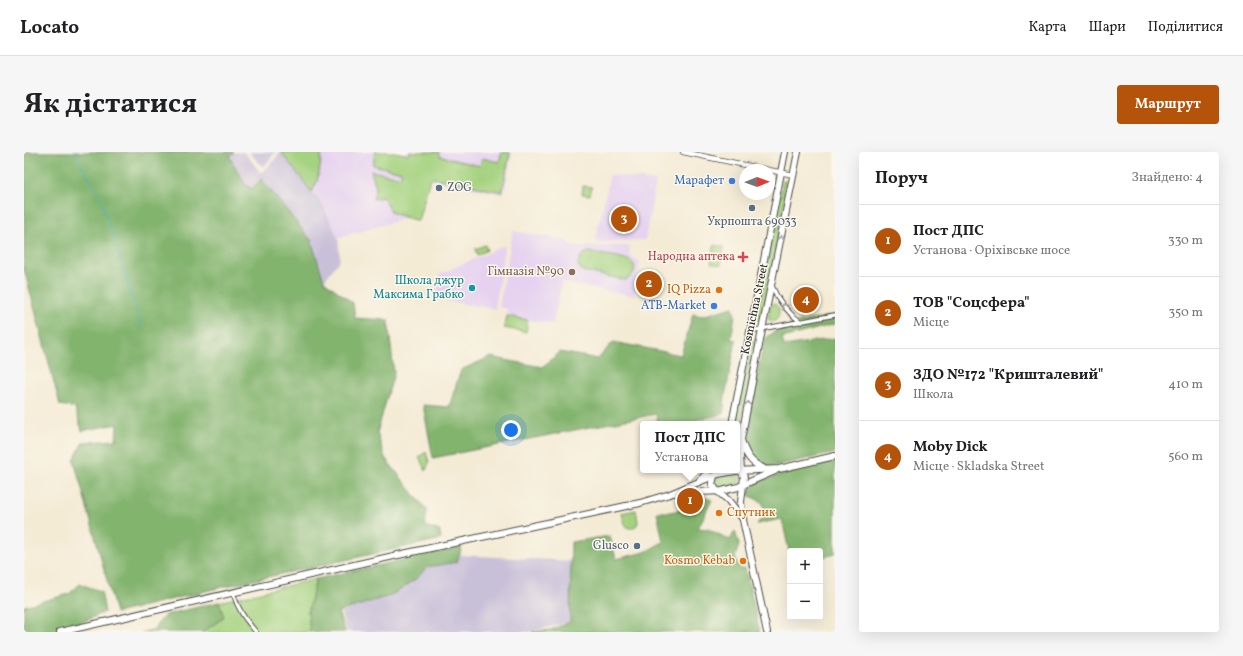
<!DOCTYPE html>
<html lang="uk">
<meta charset="utf-8">
<style>
:root{--surface:#fff;--page:#f6f6f6;--text:#202124;--muted:#757577;--line:#e0e0e0;--accent:#b45309}
body{margin:0;font-family:Vollkorn,serif;background:var(--page);color:var(--text)}
.controls{position:absolute;right:12px;bottom:12px;display:grid;overflow:hidden;border-radius:4px;box-shadow:0 4px 16px #0002}
.controls button{width:36px;height:36px;display:grid;place-items:center;padding:0;border:0;border-bottom:1px solid var(--line);background:var(--surface);color:var(--text);font:20px sans-serif}
.compass{position:absolute;left:715px;top:12px;width:36px;height:36px;border-radius:50%;background:var(--surface);box-shadow:0 4px 16px #0002;rotate:89deg}
.you{position:absolute;left:487px;top:278px;width:14px;height:14px;margin:-10px;border:3px solid #fff;border-radius:50%;background:#1a73e8;box-shadow:0 0 0 6px #1a73e833}
.badge{display:grid;place-items:center;width:26px;height:26px;border-radius:50%;background:var(--accent);color:#fff;font-size:13px;font-weight:700}
.pin{position:absolute;translate:-50% -50%;border:2px solid #fff;box-shadow:0 1px 4px #0006}
.popup{position:absolute;left:616px;top:269px;width:100px;height:52px;box-sizing:border-box;display:grid;place-content:center;border-radius:4px;background:var(--surface);filter:drop-shadow(0 1px 3px #0005);font-size:13px;white-space:nowrap;color:var(--muted)}
.popup b{font-size:15px;color:var(--text)}
.popup::after{content:'';position:absolute;left:50%;top:100%;margin-left:-8px;border:8px solid transparent;border-top-color:var(--surface)}
.list{margin:0;padding:0;list-style:none}
h2{display:flex;justify-content:space-between;align-items:center;height:52px;margin:0;padding:0 16px;font-size:17px}
h2 small{font-size:13px;font-weight:400;color:var(--muted)}
.list li{display:grid;grid-template-columns:26px 1fr auto;gap:12px;align-items:center;box-sizing:border-box;height:72px;padding:0 16px;border-top:1px solid var(--line)}
.list b{display:block;font-size:15px;white-space:nowrap}
.list p{margin:0;font-size:13px;white-space:nowrap;color:var(--muted)}
.list em{font-size:13px;font-style:normal;color:var(--muted)}
.map{position:relative;flex:none;width:811px;height:480px;overflow:hidden;border-radius:4px}
header{display:flex;align-items:center;gap:24px;box-sizing:border-box;height:56px;padding:0 20px;background:var(--surface);border-bottom:1px solid var(--line)}
header strong{font-size:19px}
nav{display:flex;gap:22px;margin-inline-start:auto;font-size:14px}
.intro{display:flex;align-items:center;justify-content:space-between;box-sizing:border-box;height:96px;padding:0 24px}
h1{margin:0;font-size:28px}
.button{padding:10px 18px;border-radius:4px;background:var(--accent);color:#fff;font-size:14px;font-weight:700}
main{display:flex;gap:24px;padding:0 24px}
aside{flex:1;background:var(--surface);border-radius:4px;box-shadow:0 4px 16px #0002}
.map>svg:first-child{display:block}
.built{fill:#e6d2f0}
.industrial{fill:#c8bfd8}
.green{fill:#a4d27f;stroke:#687e55}
.forest{fill:#83b46e;stroke:#57704c}
.lines{fill:none;stroke-linecap:round;stroke-linejoin:round}
.stream{stroke:#45b3c0;stroke-width:1}
.minor-casing{stroke:#494844;stroke-width:5.5}
.tertiary-casing{stroke:#494844;stroke-width:6}
.primary-casing{stroke:#494844;stroke-width:8}
.trunk-casing{stroke:#494844;stroke-width:8}
.minor{stroke:#fff;stroke-width:3.5}
.tertiary{stroke:#fff;stroke-width:4.5}
.primary{stroke:#fff;stroke-width:6}
.trunk{stroke:#fff;stroke-width:6}
.oneway{stroke:#a0a0a0}
.shop-dot{fill:#3f7fe0;stroke:#fbf7ec;stroke-width:1.5}
.service-dot{fill:#5c6f8a;stroke:#fbf7ec;stroke-width:1.5}
.health-dot{fill:#e0444e;stroke:#fbf7ec;stroke-width:1.5}
.education-dot{fill:#8d6e63;stroke:#fbf7ec;stroke-width:1.5}
.culture-dot{fill:#0f9aa8;stroke:#fbf7ec;stroke-width:1.5}
.food-dot{fill:#e8710a;stroke:#fbf7ec;stroke-width:1.5}
.labels{text-anchor:middle;dominant-baseline:central;stroke-width:3;stroke-linejoin:round;paint-order:stroke}
.shop-label{font-size:12px;fill:#366cbe;stroke:#fbf7ec;text-anchor:end}
.service-label{font-size:12px;fill:#4e5e75;stroke:#fbf7ec;text-anchor:start}
.health-label{font-size:12px;fill:#be3a42;stroke:#fbf7ec;text-anchor:end}
.education-label{font-size:12px;fill:#785e54;stroke:#fbf7ec;text-anchor:end}
.culture-label{font-size:12px;fill:#0d838f;stroke:#fbf7ec;text-anchor:end}
.food-label{font-size:12px;fill:#c56008;stroke:#fbf7ec;text-anchor:end}
.street-label{font-size:12px;fill:#2b2b2b;stroke:#fbf7ec}
</style>
<header>
<strong>Locato</strong>
<nav><a>Карта</a><a>Шари</a><a>Поділитися</a></nav>
</header>
<div class="intro"><h1>Як дістатися</h1><a class="button">Маршрут</a></div>
<main>
<div class="map">
<svg width="811" height="480" viewBox="0 0 811 480">
<rect width="100%" height="100%" fill="#fbf7ec"/>
<filter id="ink" filterUnits="userSpaceOnUse"><feTurbulence type="fractalNoise" baseFrequency=".025" numOctaves="2"/><feDisplacementMap in="SourceGraphic" scale="8" xChannelSelector="R" yChannelSelector="G"/><feConvolveMatrix kernelMatrix="1 2 1 2 8 2 1 2 1" color-interpolation-filters="sRGB"/></filter>
<filter id="wash" filterUnits="userSpaceOnUse"><feTurbulence type="fractalNoise" baseFrequency=".012" numOctaves="4" result="noise"/><feDisplacementMap in="SourceGraphic" scale="16" xChannelSelector="R" yChannelSelector="G"/><feGaussianBlur stdDeviation="0.9" result="paint"/><feColorMatrix in="noise" values="0 0 0 0 0 0 0 0 0 0 0 0 0 0 0 0 0 1.4 0 .05"/><feComposite in="paint" operator="in"/></filter>
<g filter="url(#wash)">
<rect width="100%" height="100%" fill="#f4ebd5"/>
<g class="built">
<path d="M257 0H488L481 37 477 42 400 26 390 64 314 86 300 55Z"/>
<path d="M586 23 632 29 621 88 571 90Z"/>
<path d="M489 79 545 89 546 94H606L605 103 616 110 610 144 538 130 529 172 483 164V157L475 155Z"/>
<path d="M481 93 471 157 411 147 416 122Z"/>
</g>
<g class="industrial">
<path d="M210 0H220L236 20H239L257 0 300 55 314 86 316 107 300 129 287 88 237 27 228 37 221 33 205 4Z"/>
<path d="M225 0H251L246 8 239 15Z"/>
<path d="M436 403 547 409 546 470 505 480H322L317 461 371 436 379 426Z"/>
</g>
<g class="green">
<path d="M257 0H297C297 13 295 28 288 40Z"/>
<path d="M351 0H371L384 3 385 0H415V4L456 14 458 6 475 10 478 0 486 1 478 40 410 26 406 27 394 69 368 61 359 45 349 47 352 35 347 19 376 25 378 20 349 13Z"/>
<path d="M759 29 763 30 764 32 738 164 737 167 735 168 732 166 731 164Z"/>
<path d="M559 34 568 35 566 43 558 42Z"/>
<path d="M461 93 463 98 453 103 451 97Z"/>
<path d="M690 93 700 95 697 113 687 111Z"/>
<path d="M565 100C574 102 600 105 606 109 615 114 609 126 601 128L558 119 554 113C555 106 558 101 565 100Z"/>
<path d="M748 152H751L755 156C755 163 755 168 748 170L744 167 746 155Z"/>
<path d="M483 164 504 168 502 180 480 176Z"/>
<path d="M729 188 732 189 733 192 713 289V272H710L727 189Z"/>
<path d="M402 300 405 310 402 319 395 305Z"/>
<path d="M711 320C740 330 673 346 694 324Z"/>
<path d="M612 358 614 370 613 373C602 382 600 370 598 361Z"/>
<path d="M292 427 284 460 286 480H179L200 465 195 450Z"/>
</g>
<g class="forest">
<path d="M0 0H210L205 4 221 32 228 37 237 27 287 88 300 129 329 151 331 166 364 168 370 221 353 281 361 306 403 358 401 374 416 379 417 387 198 435 92 461 50 308 59 290 92 288 93 272 58 279 51 256 36 253 0 117Z"/>
<path d="M709 155 711 163 707 187 712 188 701 244 699 262 655 272H634L632 262 409 306 399 253 425 255 437 218 466 205 518 215 536 200 574 207 589 190 657 203 669 162 678 164Z"/>
<path d="M811 163V172L758 186 760 194 811 186V301L745 315C729 311 721 302 719 286L741 187C758 171 788 168 811 163Z"/>
<path d="M811 309V402L796 406V399H766V404L758 367 733 372 742 361 738 350 724 343 730 332 755 323Z"/>
<path d="M678 344 688 348 674 376 684 377 706 388 711 379 715 393 711 405 716 417 721 416 736 480H508L527 478 546 470 547 390 586 384 592 407 621 400 639 390 633 360H646L672 355Z"/>
<path d="M438 395 433 410 403 415 394 425 378 437 365 444 314 460 321 480H286L284 460 292 427Z"/>
<path d="M56 432 77 439 81 460 47 475 22 480H0V454L45 442Z"/>
<path d="M195 450 200 465 179 480H117L129 478 141 463Z"/>
</g>
<g class="lines">
<path class="stream" d="M50 0 77 46 118 177"/>
</g>
</g>
<g filter="url(#ink)">
<g class="lines">
<defs>
<g id="minor">
<path d="M748 134C754 149 764 161 777 170"/>
<path d="M726 179 811 163"/>
<path d="M209 441C214 458 221 467 232 480"/>
</g>
<g id="tertiary">
<path d="M659 0 745 18"/>
<path d="M745 18 770 23"/>
</g>
<g id="primary">
<path d="M708 272 761 0"/>
<path d="M717 318 716 304 717 288 738 178 774 0"/>
<path d="M719 333 717 350 719 368 743 480"/>
<path d="M693 339 704 348 719 367"/>
</g>
<g id="trunk">
<path d="M717 288C721 301 726 311 739 316"/>
<path d="M717 318 720 325 719 333"/>
<path d="M690 324 688 332 693 339"/>
<path d="M676 328 686 318"/>
<path d="M652 341 698 339 714 335 751 319"/>
<path d="M36 480 374 403 616 351 646 342 694 322 711 319 755 317 811 304"/>
</g>
</defs>
<use href="#minor" class="minor-casing"/>
<use href="#tertiary" class="tertiary-casing"/>
<use href="#primary" class="primary-casing"/>
<use href="#trunk" class="trunk-casing"/>
<use href="#minor" class="minor"/>
<use href="#tertiary" class="tertiary"/>
<use href="#primary" class="primary"/>
<use href="#trunk" class="trunk"/>
</g>
<defs><path id="oneway-chevron" d="M-2-3.5L2.5 0L-2 3.5" fill="none" stroke-width="1.6" stroke-linecap="round" stroke-linejoin="round"/></defs>
<g class="oneway">
<use href="#oneway-chevron" transform="translate(757 86) rotate(-79)"/>
<use href="#oneway-chevron" transform="translate(760 154) rotate(-129)"/>
<use href="#oneway-chevron" transform="translate(724 252) rotate(-79)"/>
</g>
</g>
<g class="shop-dot">
<circle cx="708" cy="29" r="4"/>
<circle cx="690" cy="154" r="4"/>
</g>
<g class="service-dot">
<circle cx="415" cy="36" r="4"/>
<circle cx="728" cy="56" r="4"/>
<circle cx="613" cy="394" r="4"/>
</g>
<path class="health-dot" d="M717 99h4v4h4v4h-4v4h-4v-4h-4v-4h4z"/>
<circle class="education-dot" cx="548" cy="120" r="4"/>
<circle class="culture-dot" cx="448" cy="136" r="4"/>
<g class="food-dot">
<circle cx="695" cy="138" r="4"/>
<circle cx="695" cy="361" r="4"/>
<circle cx="719" cy="409" r="4"/>
</g>
<g class="labels">
<g class="shop-label">
<text x="700" y="29">Марафет</text>
<text x="682" y="154">ATB-Market</text>
</g>
<g class="service-label">
<text x="423" y="36">ZOG</text>
<text x="728" y="70" text-anchor="middle">Укрпошта 69033</text>
<text x="605" y="394" text-anchor="end">Glusco</text>
</g>
<g class="health-label">
<text x="711" y="105">Народна аптека</text>
</g>
<g class="education-label">
<text x="540" y="120">Гімназія №90</text>
</g>
<g class="culture-label">
<text x="440" y="129">Школа джур<tspan x="440" dy="14">Максима Грабко</tspan></text>
</g>
<g class="food-label">
<text x="687" y="138">IQ Pizza</text>
<text x="703" y="361" text-anchor="start">Спутник</text>
<text x="711" y="409">Kosmo Kebab</text>
</g>
<g class="street-label">
<text transform="translate(731 157) rotate(-78)">Kosmichna Street</text>
</g>
</g>
</svg>
<div class="controls">
<button>+</button>
<button>−</button>
</div>
<svg class="compass" viewBox="-18 -18 36 36"><path d="M0-13l5 13h-10z" fill="#e53935"/><path d="M0 13l5-13h-10z" fill="#757577"/></svg>
<div class="you"></div>
<div class="pin badge" style="left:666px;top:349px">1</div>
<div class="popup"><b>Пост ДПС</b>Установа</div>
<div class="pin badge" style="left:625px;top:132px">2</div>
<div class="pin badge" style="left:600px;top:67px">3</div>
<div class="pin badge" style="left:782px;top:148px">4</div>
</div>
<aside>
<h2>Поруч<small>Знайдено: 4</small></h2>
<ul class="list">
<li><span class="badge">1</span><div><b>Пост ДПС</b><p>Установа · Оріхівське шосе</p></div><em>330 m</em></li>
<li><span class="badge">2</span><div><b>ТОВ &quot;Соцсфера&quot;</b><p>Місце</p></div><em>350 m</em></li>
<li><span class="badge">3</span><div><b>ЗДО №172 &quot;Кришталевий&quot;</b><p>Школа</p></div><em>410 m</em></li>
<li><span class="badge">4</span><div><b>Moby Dick</b><p>Місце · Skladska Street</p></div><em>560 m</em></li>
</ul>
</aside>
</main>
